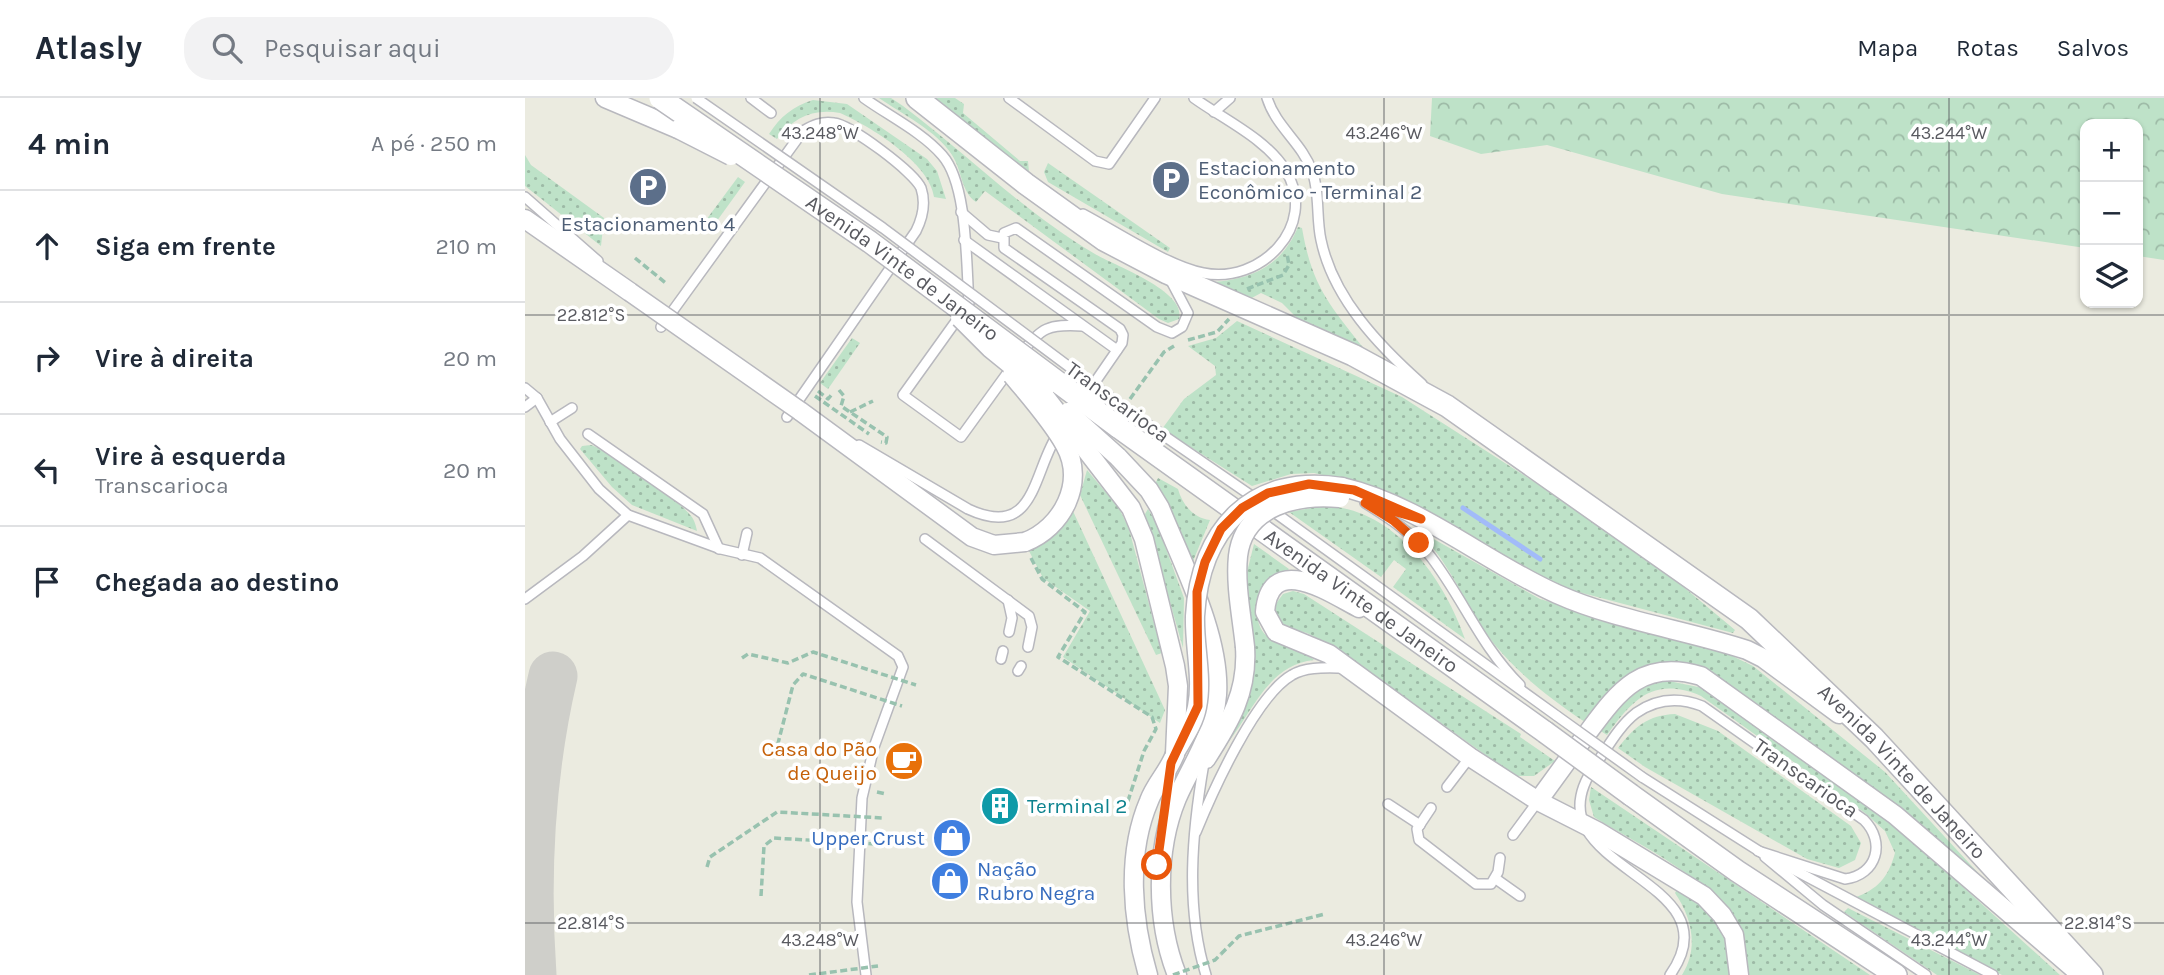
<!DOCTYPE html>
<html lang="pt">
<meta charset="utf-8">
<style>
:root{--surface:#fff;--page:#f2f2f3;--text:#1f2937;--muted:#747a83;--line:#e0e1e3}
body{margin:0;font-family:Karla,sans-serif;background:var(--page);color:var(--text)}
.controls{position:absolute;right:21px;top:21px;display:grid;overflow:hidden;border-radius:14px;box-shadow:0 2px 5px #0004}
.controls button{width:63px;height:63px;display:grid;place-items:center;padding:0;border:0;border-bottom:2px solid var(--line);background:var(--surface);color:var(--text);font:35px sans-serif}
.stop{position:absolute;width:21px;height:21px;margin:-16px;border:5px solid #ea580c;border-radius:50%;background:#fff}
.stop.end{background:#ea580c;border-color:#fff;box-shadow:0 2px 7px #0008}
.list{margin:0;padding:0;list-style:none}
h2{display:flex;justify-content:space-between;align-items:center;height:91px;margin:0;padding:0 28px;font-size:30px}
h2 small{font-size:23px;font-weight:400;color:var(--muted)}
.list li{display:grid;grid-template-columns:46px 1fr auto;gap:21px;align-items:center;box-sizing:border-box;height:112px;padding:0 28px;border-top:2px solid var(--line)}
.list b{display:block;font-size:26px;white-space:nowrap}
.list p{margin:0;font-size:23px;white-space:nowrap;color:var(--muted)}
.list em{font-size:23px;font-style:normal;color:var(--muted)}
.icon{flex:none;width:38px;height:38px;fill:none;stroke:currentColor;stroke-width:2;stroke-linecap:round;stroke-linejoin:round}
.map{position:relative;flex:none;width:1639px;height:877px;overflow:hidden}
header{display:flex;align-items:center;gap:42px;box-sizing:border-box;height:98px;padding:0 35px;background:var(--surface);border-bottom:2px solid var(--line)}
header strong{font-size:33px}
nav{display:flex;gap:38px;margin-inline-start:auto;font-size:24px}
.search{width:490px;height:63px;background:var(--page);display:flex;align-items:center;gap:18px;box-sizing:border-box;padding:0 24px;border-radius:28px;color:var(--muted);font-size:26px}
main{display:flex}
aside{flex:1;background:var(--surface)}
.map>svg:first-child{display:block}
.green{fill:url(#green-dots)}
.forest{fill:url(#forest-crowns)}
.lines{fill:none;stroke-linecap:round;stroke-linejoin:round}
.stream{stroke:#a2bbf9;stroke-width:5}
.taxiway{stroke:#cfcfca;stroke-width:49}
.service-casing{stroke:#b8b8be;stroke-width:12}
.minor-casing{stroke:#b8b8be;stroke-width:21}
.tertiary-casing{stroke:#b8b8be;stroke-width:24}
.path{stroke:#98c2af;stroke-width:3.5;stroke-dasharray:7 3.5;stroke-linecap:butt}
.service{stroke:#fff;stroke-width:9}
.minor{stroke:#fff;stroke-width:18}
.tertiary{stroke:#fff;stroke-width:21}
.service-bridge-casing{stroke:#b8b8be;stroke-width:12;stroke-linecap:butt}
.minor-bridge-casing{stroke:#b8b8be;stroke-width:21;stroke-linecap:butt}
.tertiary-bridge-casing{stroke:#b8b8be;stroke-width:24;stroke-linecap:butt}
.path-bridge{stroke:#98c2af;stroke-width:3.5;stroke-dasharray:7 3.5;stroke-linecap:butt}
.service-bridge{stroke:#fff;stroke-width:9}
.minor-bridge{stroke:#fff;stroke-width:18}
.tertiary-bridge{stroke:#fff;stroke-width:21}
.route{stroke:#ea580c;stroke-width:9}
.ticks{fill:none;stroke:#595a60;stroke-width:2;stroke-opacity:0.45}
.labels{text-anchor:middle;dominant-baseline:central;stroke-width:7;stroke-linejoin:round;paint-order:stroke}
.service-label{font-size:21px;fill:#4e5e75;stroke:#fff;text-anchor:start}
.street-label{font-size:21px;fill:#595a60;stroke:#fff}
.food-label{font-size:21px;fill:#c56008;stroke:#fff;text-anchor:end}
.culture-label{font-size:21px;fill:#0d838f;stroke:#fff;text-anchor:start}
.shop-label{font-size:21px;fill:#366cbe;stroke:#fff;text-anchor:end}
.ticks-label{font-size:18px;text-anchor:middle;fill:#595a60;stroke:#fff;stroke-width:7;stroke-linejoin:round;paint-order:stroke}
</style>
<header>
<strong>Atlasly</strong>
<div class="search"><svg class="icon" aria-label="search" viewBox="0 0 24 24"><circle cx="10" cy="10" r="6"/><path d="M15 15l6 6"/></svg>Pesquisar aqui</div>
<nav><a>Mapa</a><a>Rotas</a><a>Salvos</a></nav>
</header>
<main>
<aside>
<h2>4 min<small>A pé · 250 m</small></h2>
<ul class="list">
<li><svg class="icon" aria-label="ahead" viewBox="0 0 24 24"><path d="M12 20V5M6 11l6-6 6 6"/></svg><div><b>Siga em frente</b></div><em>210 m</em></li>
<li><svg class="icon" aria-label="right" viewBox="0 0 24 24"><path d="M7 20v-9h11M14 6l5 5-5 5"/></svg><div><b>Vire à direita</b></div><em>20 m</em></li>
<li><svg class="icon" aria-label="left" viewBox="0 0 24 24"><path d="M17 20v-9H6M10 6l-5 5 5 5"/></svg><div><b>Vire à esquerda</b><p>Transcarioca</p></div><em>20 m</em></li>
<li><svg class="icon" aria-label="arrive" viewBox="0 0 24 24"><path d="M6 21V4h12l-3 4 3 4H6"/></svg><div><b>Chegada ao destino</b></div></li>
</ul>
</aside>
<div class="map">
<svg width="1639" height="877" viewBox="0 0 1639 877">
<defs>
<pattern id="green-dots" width="8" height="8" patternUnits="userSpaceOnUse" patternTransform="scale(1.75)"><rect width="8" height="8" fill="#bee2c8"/><path d="M2 2h.1M6 6h.1" fill="none" stroke="#9dbaa6" stroke-width="1.8" stroke-linecap="round"/></pattern>
<pattern id="forest-crowns" width="20" height="18" patternUnits="userSpaceOnUse" patternTransform="scale(1.75)"><rect width="20" height="18" fill="#bee2c8"/><path d="M2 6a3 3 0 1 1 6 0M12 15a3 3 0 1 1 6 0" fill="none" stroke="#9dbaa6"/></pattern>
</defs>
<rect width="100%" height="100%" fill="#ebebe0"/>
<g class="green">
<path d="M354 0H366L378 8C442 56 500 115 570 156 590 168 662 193 654 221L643 225 634 221 460 93 451 104C436 94 437 72 427 57 412 33 377 16 354 0Z"/>
<path d="M405 0H430L439 6 438 15 495 63H503L504 74Z"/>
<path d="M288 2 322 6 402 61 412 73 421 101 409 99C405 65 345 28 315 15 288 10 268 20 252 41L244 36C255 19 268 8 288 2Z"/>
<path d="M0 57 6 67 79 120 76 148 0 88Z"/>
<path d="M523 65 645 150 643 154 523 84 519 74Z"/>
<path d="M213 79 220 84 189 127 181 122Z"/>
<path d="M773 129 777 130C787 189 805 208 841 253L775 223 757 205 736 195 723 202 688 184C728 181 757 167 773 129Z"/>
<path d="M712 223 877 299 1033 399 1137 471 1210 532 1208 535 1027 487 840 387 789 375 766 376 727 388 637 331 659 301 691 277 690 268 663 248 691 240Z"/>
<path d="M327 240 335 245 303 291 295 285Z"/>
<path d="M66 347C86 354 153 401 166 418 169 421 171 428 172 433L107 407 87 389 55 351 57 348Z"/>
<path d="M562 372 594 410 604 431 637 555 631 557 555 397Z"/>
<path d="M633 380 653 391C657 406 668 420 685 422L666 468 643 406 630 386Z"/>
<path d="M797 408C868 408 919 480 940 541L868 489 881 471 869 462 856 479 764 414Z"/>
<path d="M547 411 640 612 635 625 538 559 565 513 518 480 504 453 536 429Z"/>
<path d="M623 411 632 426 659 500 658 550 620 416Z"/>
<path d="M905 439 1015 501 1197 553 1228 568 1360 674 1455 777 1452 779 1190 581 1102 579 1085 591 1060 624C1027 602 996 578 970 547 944 515 930 475 903 444Z"/>
<path d="M729 446 764 471C757 480 745 481 738 491 733 498 730 508 732 517 736 552 770 543 789 562 739 567 725 623 694 655L728 566 722 474Z"/>
<path d="M768 493 779 496 996 636 995 639 1030 663 1009 678H990L812 551 782 535 759 529 753 523 750 507 758 496Z"/>
<path d="M1139 582 1178 590 1333 699 1393 748 1535 877H1477L1329 800C1353 791 1363 780 1370 755L1360 733 1340 715 1176 598C1129 578 1108 601 1082 637L1074 632 1107 594Z"/>
<path d="M1150 616 1193 633 1326 728 1336 745 1330 762 1314 770 1282 761 1120 669 1093 650C1109 629 1123 617 1150 616Z"/>
<path d="M1066 689 1345 877H1157C1174 850 1167 820 1150 795L1152 791C1173 804 1189 816 1198 839L1214 832C1189 781 1117 749 1069 719L1064 702Z"/>
<path d="M1323 810 1455 877H1412L1319 814Z"/>
</g>
<path class="forest" d="M907 0H1639V162L1613 158V26H1560V150L1197 96 1022 47 956 56 905 38Z"/>
<g class="lines">
<path class="stream" d="M938 410 1015 461"/>
<path class="taxiway" d="M7 877C0 776 5 677 28 578"/>
<defs>
<g id="service">
<path d="M226 0 246 15"/>
<path d="M339 0C364 18 397 34 417 57 443 86 441 166 444 205L378 297 436 339 486 270"/>
<path d="M484 0 570 63 584 66 630 0"/>
<path d="M742 0C751 29 777 45 787 73 795 94 791 120 796 142 808 200 854 248 897 286"/>
<path d="M689 14 705 0"/>
<path d="M0 99 73 163"/>
<path d="M436 114 463 137 477 140"/>
<path d="M558 116C592 134 643 168 678 175 735 187 794 128 761 73 742 41 698 21 669 0"/>
<path d="M439 142 592 252"/>
<path d="M136 229 278 33C288 27 297 23 309 25 326 27 389 74 396 90 401 105 398 119 391 133L262 319"/>
<path d="M496 256C516 229 524 226 557 228"/>
<path d="M0 290 12 300 35 341 74 391 103 417 196 451 235 460 373 558 378 569 349 649 337 700 332 804 341 877"/>
<path d="M557 303 597 245 598 237 595 231 479 150V135L491 130 632 229 647 235 657 229 663 215 645 181"/>
<path d="M0 309 12 300"/>
<path d="M606 315 731 401"/>
<path d="M25 324 47 310"/>
<path d="M63 336 178 416 194 451"/>
<path d="M334 347 443 411C512 443 507 373 534 334"/>
<path d="M840 405C864 420 888 435 906 459 939 502 955 547 995 587"/>
<path d="M745 411 1032 618"/>
<path d="M400 441 504 518 507 529 503 549"/>
<path d="M217 457 222 435"/>
<path d="M0 501 58 458 103 417"/>
<path d="M483 502 487 520 484 534"/>
<path d="M476 561 478 553"/>
<path d="M493 573 496 568"/>
<path d="M679 665C667 734 660 809 681 877"/>
<path d="M1117 679 1237 755"/>
<path d="M922 689 945 659"/>
<path d="M642 705 646 674"/>
<path d="M863 706 895 727"/>
<path d="M906 710 892 731 894 742 951 786H966L973 774 975 760"/>
<path d="M671 734C687 695 730 598 767 577 782 568 803 570 820 570"/>
<path d="M988 737 1013 703"/>
<path d="M1240 759 1298 807 1401 877"/>
<path d="M1256 765 1468 877"/>
<path d="M971 781 995 798"/>
<path d="M1145 877C1216 777 995 772 1071 666 1083 649 1094 628 1111 615 1131 601 1154 599 1177 608L1339 722C1361 744 1352 777 1320 781L1233 753"/>
</g>
<g id="minor">
<path d="M80 0 153 31"/>
<path d="M0 121 105 194"/>
<path d="M275 313 447 439 469 447 500 444"/>
<path d="M593 359 624 392 635 410C657 465 696 538 692 597 689 636 667 666 652 700 630 753 631 824 652 877"/>
<path d="M817 389C895 407 960 464 1032 496 1090 522 1161 532 1222 552L1238 560 1314 616"/>
<path d="M834 510C805 495 745 453 740 514L751 534 804 556 945 659 1013 703 1072 733 1179 798 1197 817 1209 837 1214 877"/>
<path d="M681 661C705 624 723 594 720 549"/>
<path d="M1013 703C1029 681 1045 659 1061 637 1093 594 1116 560 1176 578L1370 717 1555 876"/>
<path d="M623 877C607 822 601 757 624 703 630 686 644 673 650 656"/>
</g>
<g id="tertiary">
<path id="s1" d="M392 0 501 86 579 142 642 175 828 257 922 308 1224 521 1349 640 1567 877"/>
<path id="s2" d="M593 329 1020 634"/>
<path d="M1106 697 1212 773 1371 877"/>
</g>
</defs>
<use href="#service" class="service-casing"/>
<use href="#minor" class="minor-casing"/>
<use href="#tertiary" class="tertiary-casing"/>
<g class="path">
<path d="M110 160 142 186"/>
<path d="M722 191 758 177 764 167 762 156"/>
<path d="M663 242 692 234 704 221"/>
<path d="M314 292 319 298 316 308 362 339 361 345 356 344"/>
<path d="M293 293 303 301 308 295"/>
<path d="M290 298 344 336"/>
<path d="M605 301 639 254 649 248"/>
<path d="M325 314 348 303"/>
<path d="M506 460 517 481 560 514 533 559 627 619 631 631 619 653 602 706"/>
<path d="M352 694 361 696"/>
<path d="M696 856 714 838 800 816"/>
</g>
<use href="#service" class="service"/>
<use href="#minor" class="minor"/>
<use href="#tertiary" class="tertiary"/>
<defs>
<g id="service-bridge">
<path d="M171 0 358 130 606 315"/>
<path d="M1032 618 1117 679"/>
</g>
<g id="minor-bridge">
<path d="M153 31 206 58"/>
<path d="M105 194 275 313"/>
<path d="M435 220 465 250 519 294"/>
<path d="M487 277C505 299 526 322 540 347 561 385 537 430 500 444"/>
<path d="M511 287 606 410 619 441 650 568 653 588 650 656"/>
<path d="M543 314 593 359"/>
<path d="M720 549C717 520 710 487 713 458 719 407 774 396 815 400"/>
<path d="M651 653C659 639 669 625 672 609 678 580 669 548 670 518 675 432 727 374 817 389"/>
</g>
<g id="tertiary-bridge">
<path id="s3" d="M135 0 345 144 593 329"/>
<path d="M1020 634 1106 697"/>
</g>
</defs>
<use href="#service-bridge" class="service-bridge-casing"/>
<use href="#minor-bridge" class="minor-bridge-casing"/>
<use href="#tertiary-bridge" class="tertiary-bridge-casing"/>
<g class="path-bridge">
<path d="M217 560 223 556 263 565 288 554 391 587"/>
<path d="M250 657 268 587 278 576 377 608"/>
<path d="M182 769 185 759 252 714 358 720"/>
<path d="M236 798 239 748 249 740 350 746"/>
<path d="M284 877 353 868"/>
<path d="M648 877 690 862 696 856"/>
</g>
<use href="#service-bridge" class="service-bridge"/>
<use href="#minor-bridge" class="minor-bridge"/>
<use href="#tertiary-bridge" class="tertiary-bridge"/>
</g>
<g class="lines">
<path class="route" d="M632 767 646 665 673 608 672 494 680 464 696 431 717 410 743 395 784 386 829 392 896 421 840 405 869 423 894 445"/>
</g>
<path class="ticks" d="M295 0V877M859 0V877M1424 0V877M0 217H1639M0 825H1639"/>
<defs>
<symbol id="parking-disc" viewBox="-11 -11 22 22"><circle r="9.5" fill="#5c6f8a" stroke="#fff"/><path d="M-3.5-5.5H1a3.5 3.5 0 0 1 0 7H-1V5.5H-3.5ZM-1-3.4V-.6H.8a1.4 1.4 0 0 0 0-2.8Z" fill="#fff"/></symbol>
<symbol id="cafe-disc" viewBox="-11 -11 22 22"><circle r="9.5" fill="#e8710a" stroke="#fff"/><path d="M-5.5-4.5H6V0H3Q3 3.5 0 3.5H-2.5Q-5.5 3.5-5.5 0ZM3-3.2v2h1.7v-2ZM-6 4.5H4V6H-6Z" fill="#fff"/></symbol>
<symbol id="building-disc" viewBox="-11 -11 22 22"><circle r="9.5" fill="#0f9aa8" stroke="#fff"/><path d="M-4-6H4V6H1V3H-1V6H-4ZM-2.5-4.3h1.7v1.8h-1.7ZM.8-4.3h1.7v1.8H.8ZM-2.5-1h1.7V.8h-1.7ZM.8-1h1.7V.8H.8Z" fill="#fff"/></symbol>
<symbol id="shop-disc" viewBox="-11 -11 22 22"><circle r="9.5" fill="#3f7fe0" stroke="#fff"/><path d="M-5-2.5h2.3a2.7 3.5 0 0 1 5.4 0H5L5.5 6h-11ZM-1.5-2.5h3a1.5 2.3 0 0 0-3 0Z" fill="#fff"/></symbol>
</defs>
<g fill-rule="evenodd">
<use href="#parking-disc" x="624" y="60" width="44" height="44"/>
<use href="#parking-disc" x="101" y="67" width="44" height="44"/>
<use href="#cafe-disc" x="357" y="641" width="44" height="44"/>
<use href="#building-disc" x="453" y="686" width="44" height="44"/>
<use href="#shop-disc" x="405" y="718" width="44" height="44"/>
<use href="#shop-disc" x="403" y="761" width="44" height="44"/>
</g>
<g class="labels">
<g class="service-label">
<text x="673" y="70">Estacionamento<tspan x="673" dy="24">Econômico - Terminal 2</tspan></text>
<text x="123" y="126" text-anchor="middle">Estacionamento 4</text>
</g>
<g class="street-label">
<text stroke="none"><textPath href="#s3" startOffset="296">Avenida Vinte de Janeiro</textPath></text>
<text transform="translate(593 304) rotate(36)">Transcarioca</text>
<text stroke="none"><textPath href="#s2" startOffset="299">Avenida Vinte de Janeiro</textPath></text>
<text stroke="none"><textPath href="#s1" startOffset="1202">Avenida Vinte de Janeiro</textPath></text>
<text transform="translate(1281 680) rotate(35)">Transcarioca</text>
</g>
<g class="food-label">
<text x="352" y="651">Casa do Pão<tspan x="352" dy="24">de Queijo</tspan></text>
</g>
<g class="culture-label">
<text x="502" y="708">Terminal 2</text>
</g>
<g class="shop-label">
<text x="400" y="740">Upper Crust</text>
<text x="452" y="771" text-anchor="start">Nação<tspan x="452" dy="24">Rubro Negra</tspan></text>
</g>
</g>
<g class="ticks-label">
<text x="295" y="41">43.248°W</text>
<text x="859" y="41">43.246°W</text>
<text x="1424" y="41">43.244°W</text>
<text x="66" y="223">22.812°S</text>
<text x="66" y="831">22.814°S</text>
<text x="1573" y="831">22.814°S</text>
<text x="295" y="848">43.248°W</text>
<text x="859" y="848">43.246°W</text>
<text x="1424" y="848">43.244°W</text>
</g>
</svg>
<div class="controls">
<button>+</button>
<button>−</button>
<button><svg class="icon" aria-label="layers" viewBox="0 0 24 24"><path d="M12 4l9 5-9 5-9-5zM3 14l9 5 9-5"/></svg></button>
</div>
<div class="stop" style="left:632px;top:767px"></div>
<div class="stop end" style="left:894px;top:445px"></div>
</div>
</main>
